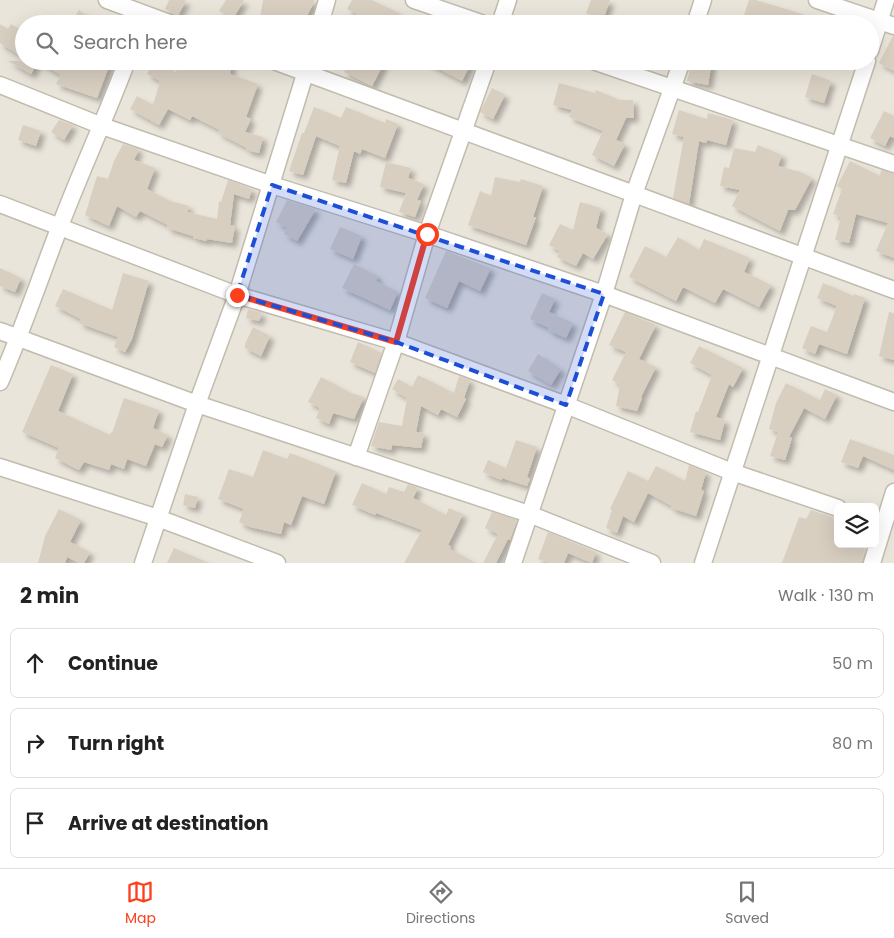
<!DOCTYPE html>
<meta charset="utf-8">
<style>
:root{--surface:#fff;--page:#f6f6f6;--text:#222;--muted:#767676;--line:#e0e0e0;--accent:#fc3f1d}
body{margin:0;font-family:Poppins,sans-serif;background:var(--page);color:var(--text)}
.controls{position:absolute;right:15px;bottom:15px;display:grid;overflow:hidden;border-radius:8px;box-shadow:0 5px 20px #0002}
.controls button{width:45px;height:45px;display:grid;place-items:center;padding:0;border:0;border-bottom:1px solid var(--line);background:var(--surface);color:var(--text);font:25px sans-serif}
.stop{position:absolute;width:15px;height:15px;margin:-11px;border:4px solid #fc3f1d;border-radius:50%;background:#fff}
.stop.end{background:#fc3f1d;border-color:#fff;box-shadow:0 1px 5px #0008}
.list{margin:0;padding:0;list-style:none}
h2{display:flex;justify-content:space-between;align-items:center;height:65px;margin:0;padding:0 20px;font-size:21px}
h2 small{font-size:16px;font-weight:400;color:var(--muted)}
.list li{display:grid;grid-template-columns:32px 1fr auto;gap:15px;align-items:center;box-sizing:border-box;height:70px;margin:0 10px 10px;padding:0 10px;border:1px solid var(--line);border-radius:8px}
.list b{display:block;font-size:19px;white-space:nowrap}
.list em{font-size:16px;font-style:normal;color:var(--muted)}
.icon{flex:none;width:28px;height:28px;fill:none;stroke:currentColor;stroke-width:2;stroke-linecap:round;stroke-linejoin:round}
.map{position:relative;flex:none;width:894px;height:563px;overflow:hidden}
.search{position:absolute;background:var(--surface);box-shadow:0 5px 20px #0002;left:15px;right:15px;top:15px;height:55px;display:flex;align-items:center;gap:12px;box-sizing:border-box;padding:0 18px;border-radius:28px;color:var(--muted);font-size:19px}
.sheet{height:305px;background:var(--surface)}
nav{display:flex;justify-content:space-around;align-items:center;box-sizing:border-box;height:70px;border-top:1px solid var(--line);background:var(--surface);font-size:14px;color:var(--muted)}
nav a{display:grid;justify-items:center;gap:2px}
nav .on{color:var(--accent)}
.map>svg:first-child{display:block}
.residential{fill:#eae5da;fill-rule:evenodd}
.building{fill:#d8cfc1;filter:url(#shadow)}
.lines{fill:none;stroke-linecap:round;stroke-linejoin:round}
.minor-casing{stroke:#c2bbae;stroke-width:19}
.minor{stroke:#fff;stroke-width:16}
.route{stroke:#fc3f1d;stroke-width:6}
.marked{fill:#1d4ed8;fill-opacity:0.2;stroke:#1d4ed8;stroke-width:4;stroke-dasharray:10 6;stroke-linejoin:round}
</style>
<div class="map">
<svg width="894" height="563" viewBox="0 0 894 563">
<defs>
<filter id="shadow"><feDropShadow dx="4.5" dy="4.5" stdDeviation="2.5" flood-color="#0004"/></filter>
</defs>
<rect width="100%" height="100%" fill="#f6f3ec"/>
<path class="residential" d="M0 0H894V563H0ZM24 24H870V61H24ZM838 507H875V544H838Z"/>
<g class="building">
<path d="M169 0H186L178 16 165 9Z"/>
<path d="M226 0H244L233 19 219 11Z"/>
<path d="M263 0H315L303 24H259Z"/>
<path d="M352 0H372L405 16 400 24H353L357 14 347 9Z"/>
<path d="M591 0H610L603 20 586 13Z"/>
<path d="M749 0H756L786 9 824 21V24H782L769 19 768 24H741Z"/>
<path d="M79 10 99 24H70Z"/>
<path d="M0 24 8 29 11 24 24 32V58L0 43Z"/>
<path d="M893 36H894V71L879 63Z"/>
<path d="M8 61H111L97 98 56 84 61 75 38 62 31 74Z"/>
<path d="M180 61H223L232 64 230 74 258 84 246 117 251 119 245 132 263 137 259 153 246 150 247 148 218 133 220 130 192 116 190 120 168 109 159 125 130 109 137 96 153 105 160 81 147 74 153 62 176 72Z"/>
<path d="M349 61H385L372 86 344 72Z"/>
<path d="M424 61H472L462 81Z"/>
<path d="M692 61H712L708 85 687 81Z"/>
<path d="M812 74 831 81 824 103 805 97Z"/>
<path d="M559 83 595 93 596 90 620 100H633L634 118H626L616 140 625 144 614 166 592 155 603 131 569 117 572 110 553 105Z"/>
<path d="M492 88 505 95 493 119 480 112Z"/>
<path d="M314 107 341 118 346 107 385 123 386 119 398 124 385 158 362 149 360 154 354 151 346 183 332 180 340 146 316 136 303 175 289 171 302 133H304Z"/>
<path d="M679 110 707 119 708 113 733 120 726 145 707 140 706 143 699 141 689 204 673 198 684 137 672 134Z"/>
<path d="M884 111 894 116V138L890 136 885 146 870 138Z"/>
<path d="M59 120 73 125 64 140 51 132Z"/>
<path d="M23 125 41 131 36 146 18 140Z"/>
<path d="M123 144 139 149 134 160 155 168 147 189 170 201 189 206 187 212 217 219 219 201 221 202 228 180 252 189 249 199 234 194 230 225 235 226 232 243 207 239V241L193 238V236L167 228 168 225 140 211 136 217 117 206 109 226 85 215 97 176 108 179 114 161Z"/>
<path d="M758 145 782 155 778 166 801 172 812 178 795 210H788L780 231 732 206 740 190 720 186 724 167 729 168 734 148 755 152Z"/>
<path d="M850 161 880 176 881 170 894 174V258L876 251 888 223 856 214 849 243 835 240 841 217 833 214 842 189 837 186Z"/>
<path d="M386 162 411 168 408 178 424 184 417 200 421 201 415 217 399 212 406 193 380 187Z"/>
<path d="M495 177 520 182 521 179 543 186 533 217H536L526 245 468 225 480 191 491 196Z"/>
<path d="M287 200 316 209 297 241 284 234 287 228 276 222Z"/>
<path d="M580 202 601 208 596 228 608 234 593 259 583 253 576 266 557 257 560 251 549 245 560 224 573 230Z"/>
<path d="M340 227 362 236 353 259 330 249Z"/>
<path d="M678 237 699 250 704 239 750 258 744 272 771 285 759 307 723 289 715 303 683 287 676 301 629 277 645 246 666 257Z"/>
<path d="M446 251 491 268 480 291 459 281 447 308 425 298Z"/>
<path d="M354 264 378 276 376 281 398 292 390 310 342 288Z"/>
<path d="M0 268 21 278 15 292 0 286Z"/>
<path d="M123 273 149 281 132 339 125 352 114 347 118 337 79 323 81 319 55 306 63 289 112 310Z"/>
<path d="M823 283 854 296V294L865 298 847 354 819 344 815 354 802 348 811 326 827 332 837 306 817 298Z"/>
<path d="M542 293 555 299 549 312 573 323 566 338 548 330 549 328 530 319Z"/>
<path d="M248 309 262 313 259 321 246 318Z"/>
<path d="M625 312 656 325 639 359 656 367 641 397 642 398 637 411 616 406 620 384 612 380 626 352 609 345Z"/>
<path d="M889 312 894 313V360L879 356Z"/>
<path d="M253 327 270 336 261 356 245 348V344Z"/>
<path d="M358 342 382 353 375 373 350 362Z"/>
<path d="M699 346 743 368 733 387 729 384 716 417 725 420 720 440 690 432 696 411 698 412 712 375 690 363Z"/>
<path d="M538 354 561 369 551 385 528 371Z"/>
<path d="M51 365 73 374 58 411 110 435 111 432 112 433 124 398 159 410 153 428 168 435 162 447 155 444 146 466 127 459 124 469 111 464 109 470 84 462 79 470 55 458 59 448 22 432Z"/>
<path d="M418 375 454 393 459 376 470 380 464 398 466 399 457 417 441 409 438 415 421 406 416 432 424 433 421 448 392 445 391 450 371 446 379 422 402 426 407 398 392 389 398 379 412 387Z"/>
<path d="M321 377 351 393 364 397 354 419 333 413 329 424 316 418 320 408 308 402Z"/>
<path d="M786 383 820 400 825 389 837 395 825 419 804 408 789 437 792 438 785 460 770 456 778 432 769 429 776 403Z"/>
<path d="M850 439 894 455V470L863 456 858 468 841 462Z"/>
<path d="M516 440 537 447 527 477 530 479 527 486 502 478 501 480 483 472 488 460 506 468Z"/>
<path d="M263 450 287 459 290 453 336 471 324 504 302 496 291 525 284 522 281 534 250 527 239 522 244 509 218 499 229 469 253 477Z"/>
<path d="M689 465 706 472 701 490 704 491 696 516 671 508 672 506 648 493 634 522 623 516 617 533 606 528 612 510 610 509 628 471 648 481 656 466 685 481Z"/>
<path d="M362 483 386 494 389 487 404 492 408 484 418 488 413 498 446 515 449 508 463 514 448 545 451 547 450 549 476 563H404L422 530 376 513 375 515 352 505Z"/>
<path d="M185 494 198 497 195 508 183 505Z"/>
<path d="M59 509 81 520 70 542 90 552 84 563H79L67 557 65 563H38L45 536Z"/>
<path d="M811 510 838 519V544H849L866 549 862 563H782L799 517 806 519Z"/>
<path d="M492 512 517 520 510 540 508 539 496 563H483L498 534 485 528Z"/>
<path d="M548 532 596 552 592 563 568 553 564 563H549L538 559Z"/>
<path d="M174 548 209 563H167Z"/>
</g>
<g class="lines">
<defs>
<g id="minor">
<path d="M107 0 172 24"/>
<path d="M414 0 484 24"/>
<path d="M817 0 894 26"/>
<path d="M320 24 327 0"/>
<path d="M500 24 508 0"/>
<path d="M695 24 703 0"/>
<path d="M870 51 886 0"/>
<path d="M274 61 894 290"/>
<path d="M593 61 894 164"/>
<path d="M0 85 102 126 272 185 427 234 604 294 894 402"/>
<path d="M0 204 237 295 396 342 566 405 732 472 838 508"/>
<path d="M0 331 197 404 529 514 652 563"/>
<path d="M0 382C22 331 40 278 60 226 81 171 106 117 127 61"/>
<path d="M356 457 396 342 427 234 488 61"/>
<path d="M0 467 158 518 277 563"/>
<path d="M143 563 197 404 237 295 309 61"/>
<path d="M513 563 604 294 634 194 682 61"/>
<path d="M703 563 867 61"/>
<path d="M872 563 894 492"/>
</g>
</defs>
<use href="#minor" class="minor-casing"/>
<use href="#minor" class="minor"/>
</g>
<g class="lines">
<path class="route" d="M237 295 396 342 427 234"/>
</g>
<path class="marked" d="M272 185 604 294 566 405 396 342 237 295Z"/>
</svg>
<div class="controls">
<button><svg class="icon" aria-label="layers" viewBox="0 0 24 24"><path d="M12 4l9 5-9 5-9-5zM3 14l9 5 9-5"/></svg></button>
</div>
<div class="stop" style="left:427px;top:234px"></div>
<div class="stop end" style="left:237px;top:295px"></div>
<div class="search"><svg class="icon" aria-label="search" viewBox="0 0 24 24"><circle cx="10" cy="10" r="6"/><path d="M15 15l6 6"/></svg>Search here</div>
</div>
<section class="sheet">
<h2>2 min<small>Walk · 130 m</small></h2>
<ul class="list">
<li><svg class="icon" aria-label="ahead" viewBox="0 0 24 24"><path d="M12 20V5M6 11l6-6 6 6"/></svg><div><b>Continue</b></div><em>50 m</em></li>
<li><svg class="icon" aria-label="right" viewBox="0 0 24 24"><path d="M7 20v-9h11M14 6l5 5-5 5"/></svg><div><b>Turn right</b></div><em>80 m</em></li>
<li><svg class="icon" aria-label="arrive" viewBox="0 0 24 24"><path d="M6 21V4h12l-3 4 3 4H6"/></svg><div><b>Arrive at destination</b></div></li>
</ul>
</section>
<nav>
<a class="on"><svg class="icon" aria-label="map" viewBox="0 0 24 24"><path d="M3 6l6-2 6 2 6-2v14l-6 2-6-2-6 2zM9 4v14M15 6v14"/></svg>Map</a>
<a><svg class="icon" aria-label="directions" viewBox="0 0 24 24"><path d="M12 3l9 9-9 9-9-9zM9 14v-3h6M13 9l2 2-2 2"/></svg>Directions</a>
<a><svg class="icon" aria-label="saved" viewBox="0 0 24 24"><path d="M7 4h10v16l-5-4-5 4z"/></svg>Saved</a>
</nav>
